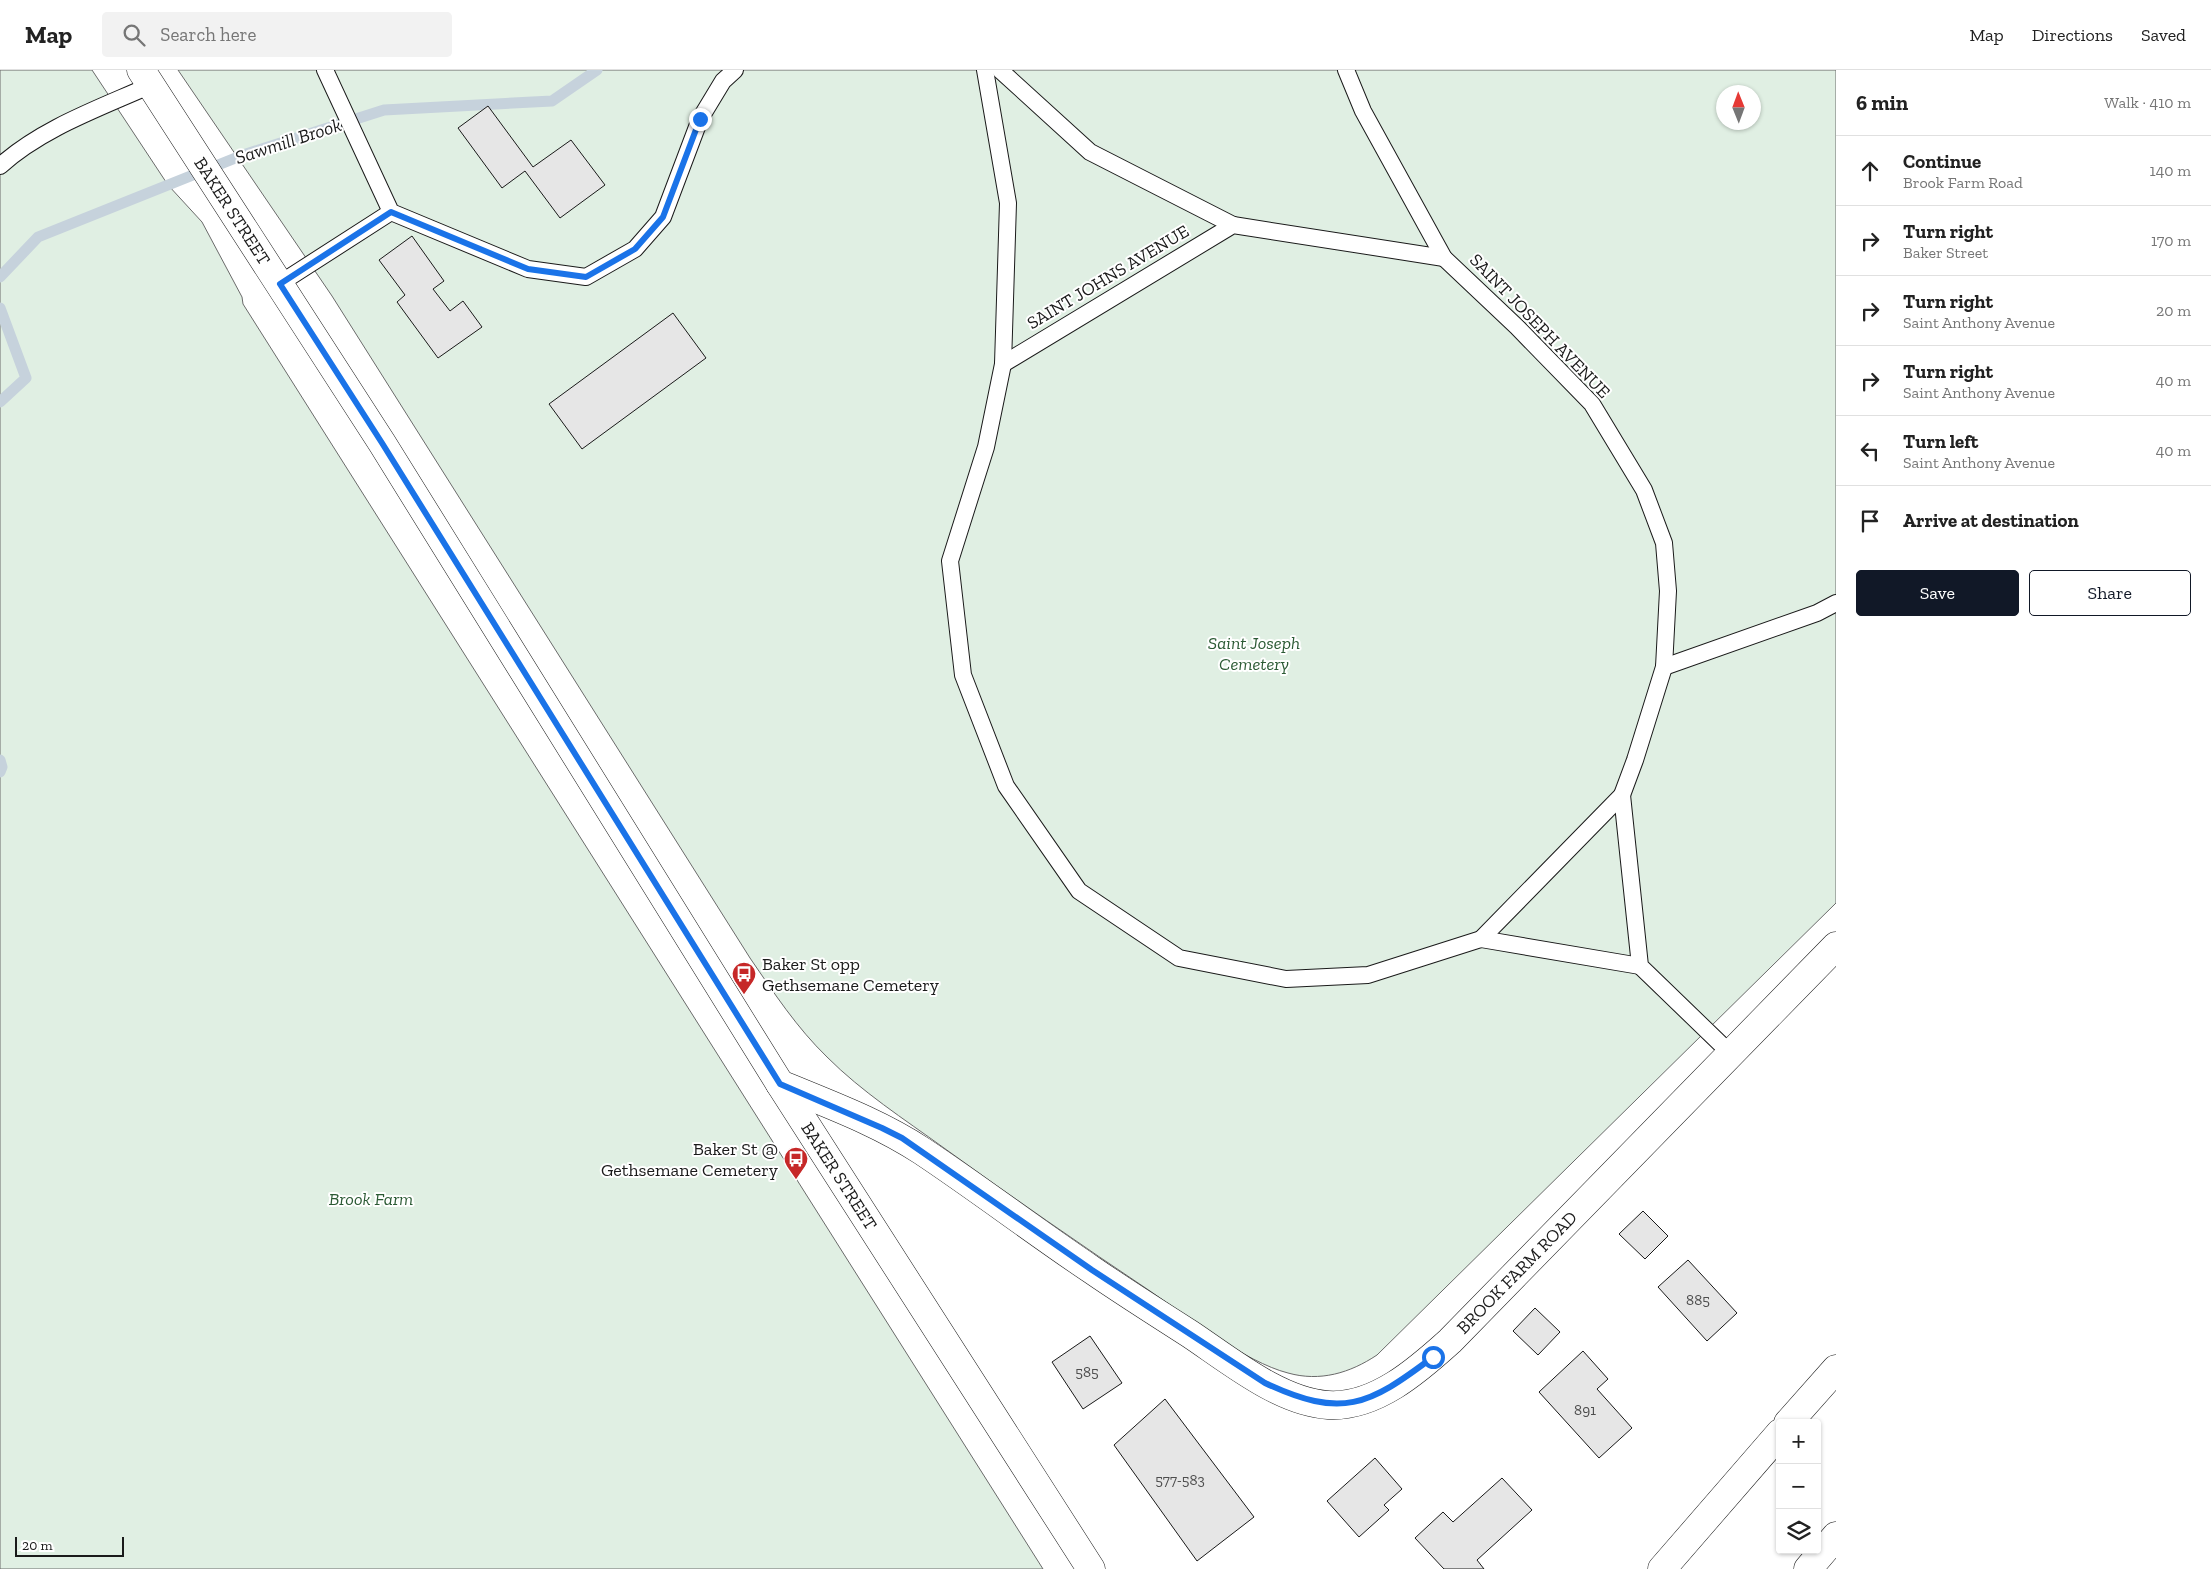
<!DOCTYPE html>
<meta charset="utf-8">
<style>
:root{--surface:#fff;--page:#f2f2f2;--text:#222;--muted:#767676;--line:#e0e0e0;--accent:#111827}
body{margin:0;font-family:"Zilla Slab",serif;background:var(--page);color:var(--text)}
.controls{position:absolute;right:15px;bottom:15px;display:grid;overflow:hidden;border-radius:5px;box-shadow:0 1px 4px #0004}
.controls button{width:45px;height:45px;display:grid;place-items:center;padding:0;border:0;border-bottom:1px solid var(--line);background:var(--surface);color:var(--text);font:25px sans-serif}
.compass{position:absolute;left:1716px;top:15px;width:45px;height:45px;border-radius:50%;background:var(--surface);box-shadow:0 1px 4px #0004;rotate:359deg}
.scale{position:absolute;left:15px;bottom:12px;width:109px;box-sizing:border-box;padding-left:5px;border:2px solid #1a1a1a;border-top:0;font-size:14px;line-height:18px;white-space:nowrap;color:#1a1a1a;-webkit-text-stroke:4px #fff;paint-order:stroke}
.stop{position:absolute;width:15px;height:15px;margin:-11px;border:4px solid #1a73e8;border-radius:50%;background:#fff}
.stop.end{background:#1a73e8;border-color:#fff;box-shadow:0 1px 5px #0008}
.list{margin:0;padding:0;list-style:none}
h2{display:flex;justify-content:space-between;align-items:center;height:65px;margin:0;padding:0 20px;font-size:21px}
h2 small{font-size:16px;font-weight:400;color:var(--muted)}
.list li{display:grid;grid-template-columns:32px 1fr auto;gap:15px;align-items:center;box-sizing:border-box;height:70px;padding:0 20px;border-top:1px solid var(--line)}
.list b{display:block;font-size:19px;white-space:nowrap}
.list p{margin:0;font-size:16px;white-space:nowrap;color:var(--muted)}
.list em{font-size:16px;font-style:normal;color:var(--muted)}
.actions{display:flex;gap:10px;padding:15px 20px}
.actions a{flex:1;padding:11px 0;border:1px solid var(--accent);border-radius:5px;text-align:center;font-size:18px;color:var(--accent)}
.actions .main{background:var(--accent);color:#fff}
.icon{flex:none;width:28px;height:28px;fill:none;stroke:currentColor;stroke-width:2;stroke-linecap:round;stroke-linejoin:round}
.map{position:relative;flex:none;width:1836px;height:1499px;overflow:hidden}
header{display:flex;align-items:center;gap:30px;box-sizing:border-box;height:70px;padding:0 25px;background:var(--surface);border-bottom:1px solid var(--line)}
header strong{font-size:24px}
nav{display:flex;gap:28px;margin-inline-start:auto;font-size:18px}
.search{width:350px;height:45px;background:var(--page);display:flex;align-items:center;gap:12px;box-sizing:border-box;padding:0 18px;border-radius:5px;color:var(--muted);font-size:19px}
main{display:flex}
aside{flex:1;background:var(--surface)}
.map>svg:first-child{display:block}
.green{fill:#e0efe3;stroke:#6a6a6a;fill-rule:evenodd}
.lines{fill:none;stroke-linecap:round;stroke-linejoin:round}
.stream{stroke:#c6d2dc;stroke-width:11}
.building{fill:#e6e6e6;stroke:#1a1a1a}
.service-casing{stroke:#1a1a1a;stroke-width:18}
.minor-casing{stroke:#1a1a1a;stroke-width:29}
.tertiary-casing{stroke:#1a1a1a;stroke-width:29}
.trunk-casing{stroke:#1a1a1a;stroke-width:29}
.service{stroke:#fff;stroke-width:16}
.minor{stroke:#fff;stroke-width:28}
.tertiary{stroke:#fff;stroke-width:28}
.trunk{stroke:#fff;stroke-width:28}
.route{stroke:#1a73e8;stroke-width:6}
.labels{text-anchor:middle;dominant-baseline:central;stroke-width:4;stroke-linejoin:round;paint-order:stroke}
.number-label{font-size:15px;fill:#4d4d4d}
.street-label{font-size:18px;fill:#1a1a1a;stroke:#fff}
.park-label{font-size:18px;font-style:italic;fill:#2b5a34;stroke:#fff}
.poi-label{font-size:18px;fill:#1a1a1a;stroke:#fff;text-anchor:start}
.water-label{font-size:19px;font-style:italic;fill:#1a1a1a;stroke:#fff}
</style>
<header>
<strong>Map</strong>
<div class="search"><svg class="icon" aria-label="search" viewBox="0 0 24 24"><circle cx="10" cy="10" r="6"/><path d="M15 15l6 6"/></svg>Search here</div>
<nav><a>Map</a><a>Directions</a><a>Saved</a></nav>
</header>
<main>
<div class="map">
<svg width="1836" height="1499" viewBox="0 0 1836 1499">
<rect width="100%" height="100%" fill="#fff"/>
<g class="green">
<path d="M0 0H92L168 115 202 152 242 227 243 234 1043 1499H0Z"/>
<path d="M178 0H1836V833L1377 1285C1350 1303 1320 1312 1288 1303 1245 1292 1188 1247 1150 1221 1081 1175 1012 1127 944 1078 904 1049 862 1022 827 987 797 958 774 923 750 888L332 226ZM1724 22H1754V52H1724Z"/>
</g>
<g class="lines">
<g class="stream">
<path d="M0 207 38 167 243 85 384 40 552 31 597 0"/>
<path d="M0 238 26 308 0 332"/>
<path d="M0 690 2 697 0 702"/>
</g>
</g>
<g class="building">
<path d="M488 36 533 97 571 70 605 115 560 148 525 101 502 118 458 58Z"/>
<path d="M412 166 444 211 433 219 450 241 463 231 482 257 438 288 397 232 405 225 379 190Z"/>
<path d="M673 243 706 288 582 379 549 334Z"/>
<path d="M1643 1141 1668 1166 1645 1189 1619 1164Z"/>
<path d="M1688 1190 1737 1243 1707 1271 1658 1217Z"/>
<path d="M1535 1238 1560 1262 1538 1285 1513 1261Z"/>
<path d="M1090 1266 1122 1313 1083 1339 1052 1292Z"/>
<path d="M1583 1281 1608 1309 1597 1319 1632 1358 1599 1388 1539 1322Z"/>
<path d="M1165 1329 1254 1447 1197 1491 1114 1375Z"/>
<path d="M1375 1388 1402 1419 1384 1435 1389 1440 1359 1467 1327 1431Z"/>
<path d="M1502 1408 1532 1440 1477 1490 1484 1499H1444L1415 1468 1443 1442 1453 1452Z"/>
</g>
<g class="lines">
<defs>
<g id="service">
<path d="M325 0 391 142 528 199 586 207 635 179 663 147 700 49 723 11 735 0"/>
<path d="M985 0 1008 133 1003 294 986 377 950 491 963 605 1006 716 1079 821 1179 888 1286 909 1368 905 1481 869 1622 725 1635 690 1664 597 1668 521 1664 473 1644 420 1592 334 1517 257 1444 188 1363 41 1346 0"/>
<path d="M1000 0 1090 82 1233 155"/>
<path d="M0 96C42 58 100 38 151 15"/>
<path d="M279 214 391 142"/>
<path d="M1003 294 1233 155 1444 188"/>
<path d="M1664 597 1817 543 1836 533"/>
<path d="M1622 725 1640 896 1730 983"/>
<path d="M1481 869 1640 896"/>
</g>
<g id="minor">
<path id="s1" d="M780 1014C828 1034 878 1052 922 1081 979 1119 1034 1161 1092 1200 1124 1222 1157 1243 1190 1264 1229 1290 1280 1332 1328 1335 1375 1338 1418 1300 1450 1271L1836 876"/>
</g>
<g id="tertiary">
<path id="s2" d="M141 0 382 373 780 1014 1091 1499"/>
</g>
<g id="trunk">
<path d="M1788 1353 1836 1299"/>
<path d="M1662 1499 1780 1363"/>
<path d="M1808 1499 1836 1466"/>
</g>
</defs>
<use href="#service" class="service-casing"/>
<use href="#minor" class="minor-casing"/>
<use href="#tertiary" class="tertiary-casing"/>
<use href="#trunk" class="trunk-casing"/>
<use href="#service" class="service"/>
<use href="#minor" class="minor"/>
<use href="#tertiary" class="tertiary"/>
<use href="#trunk" class="trunk"/>
</g>
<g class="lines">
<path class="route" d="M700 49 663 147 635 179 586 207 528 199 391 142 280 214 382 373 780 1014 882 1058 902 1068 1092 1200 1265 1313C1342 1349 1368 1336 1433 1287"/>
</g>
<defs>
<symbol id="bus-pin" viewBox="-11 -11 22 30"><path d="M0 17L-7.5 6A9.5 9.5 0 1 1 7.5 6Z" fill="#c62828" stroke="#fff"/><path d="M-5-6H5V4H4V6H2V4H-2V6H-4V4H-5ZM-3.5-4V0h7V-4ZM-3.5 1.2v1.5H-2V1.2ZM2 1.2v1.5H3.5V1.2Z" fill="#fff"/></symbol>
</defs>
<g fill-rule="evenodd">
<use href="#bus-pin" x="730" y="890" width="28" height="38"/>
<use href="#bus-pin" x="782" y="1075" width="28" height="38"/>
</g>
<g class="labels">
<g class="number-label">
<text x="1698" y="1230">885</text>
<text x="1087" y="1302">585</text>
<text x="1585" y="1340">891</text>
<text x="1180" y="1410">577-583</text>
</g>
<g class="street-label">
<text stroke="none"><textPath href="#s2" startOffset="168">BAKER STREET</textPath></text>
<text transform="translate(1108 207) rotate(-31)">SAINT JOHNS AVENUE</text>
<text transform="translate(1540 256) rotate(46)">SAINT JOSEPH AVENUE</text>
<text stroke="none"><textPath href="#s2" startOffset="1308">BAKER STREET</textPath></text>
<text stroke="none"><textPath href="#s1" startOffset="876">BROOK FARM ROAD</textPath></text>
</g>
<g class="park-label">
<text x="1254" y="573">Saint Joseph<tspan x="1254" dy="21">Cemetery</tspan></text>
<text x="371" y="1129">Brook Farm</text>
</g>
<g class="poi-label">
<text x="762" y="894">Baker St opp<tspan x="762" dy="21">Gethsemane Cemetery</tspan></text>
<text x="778" y="1079" text-anchor="end">Baker St @<tspan x="778" dy="21">Gethsemane Cemetery</tspan></text>
</g>
<g class="water-label">
<text transform="translate(288 71) rotate(-18)">Sawmill Brook</text>
</g>
</g>
</svg>
<div class="controls">
<button>+</button>
<button>−</button>
<button><svg class="icon" aria-label="layers" viewBox="0 0 24 24"><path d="M12 4l9 5-9 5-9-5zM3 14l9 5 9-5"/></svg></button>
</div>
<svg class="compass" viewBox="-18 -18 36 36"><path d="M0-13l5 13h-10z" fill="#e53935"/><path d="M0 13l5-13h-10z" fill="#767676"/></svg>
<div class="scale">20 m</div>
<div class="stop" style="left:1433px;top:1287px"></div>
<div class="stop end" style="left:700px;top:49px"></div>
</div>
<aside>
<h2>6 min<small>Walk · 410 m</small></h2>
<ul class="list">
<li><svg class="icon" aria-label="ahead" viewBox="0 0 24 24"><path d="M12 20V5M6 11l6-6 6 6"/></svg><div><b>Continue</b><p>Brook Farm Road</p></div><em>140 m</em></li>
<li><svg class="icon" aria-label="right" viewBox="0 0 24 24"><path d="M7 20v-9h11M14 6l5 5-5 5"/></svg><div><b>Turn right</b><p>Baker Street</p></div><em>170 m</em></li>
<li><svg class="icon" aria-label="right" viewBox="0 0 24 24"><path d="M7 20v-9h11M14 6l5 5-5 5"/></svg><div><b>Turn right</b><p>Saint Anthony Avenue</p></div><em>20 m</em></li>
<li><svg class="icon" aria-label="right" viewBox="0 0 24 24"><path d="M7 20v-9h11M14 6l5 5-5 5"/></svg><div><b>Turn right</b><p>Saint Anthony Avenue</p></div><em>40 m</em></li>
<li><svg class="icon" aria-label="left" viewBox="0 0 24 24"><path d="M17 20v-9H6M10 6l-5 5 5 5"/></svg><div><b>Turn left</b><p>Saint Anthony Avenue</p></div><em>40 m</em></li>
<li><svg class="icon" aria-label="arrive" viewBox="0 0 24 24"><path d="M6 21V4h12l-3 4 3 4H6"/></svg><div><b>Arrive at destination</b></div></li>
</ul>
<div class="actions"><a class="main">Save</a><a>Share</a></div>
</aside>
</main>
